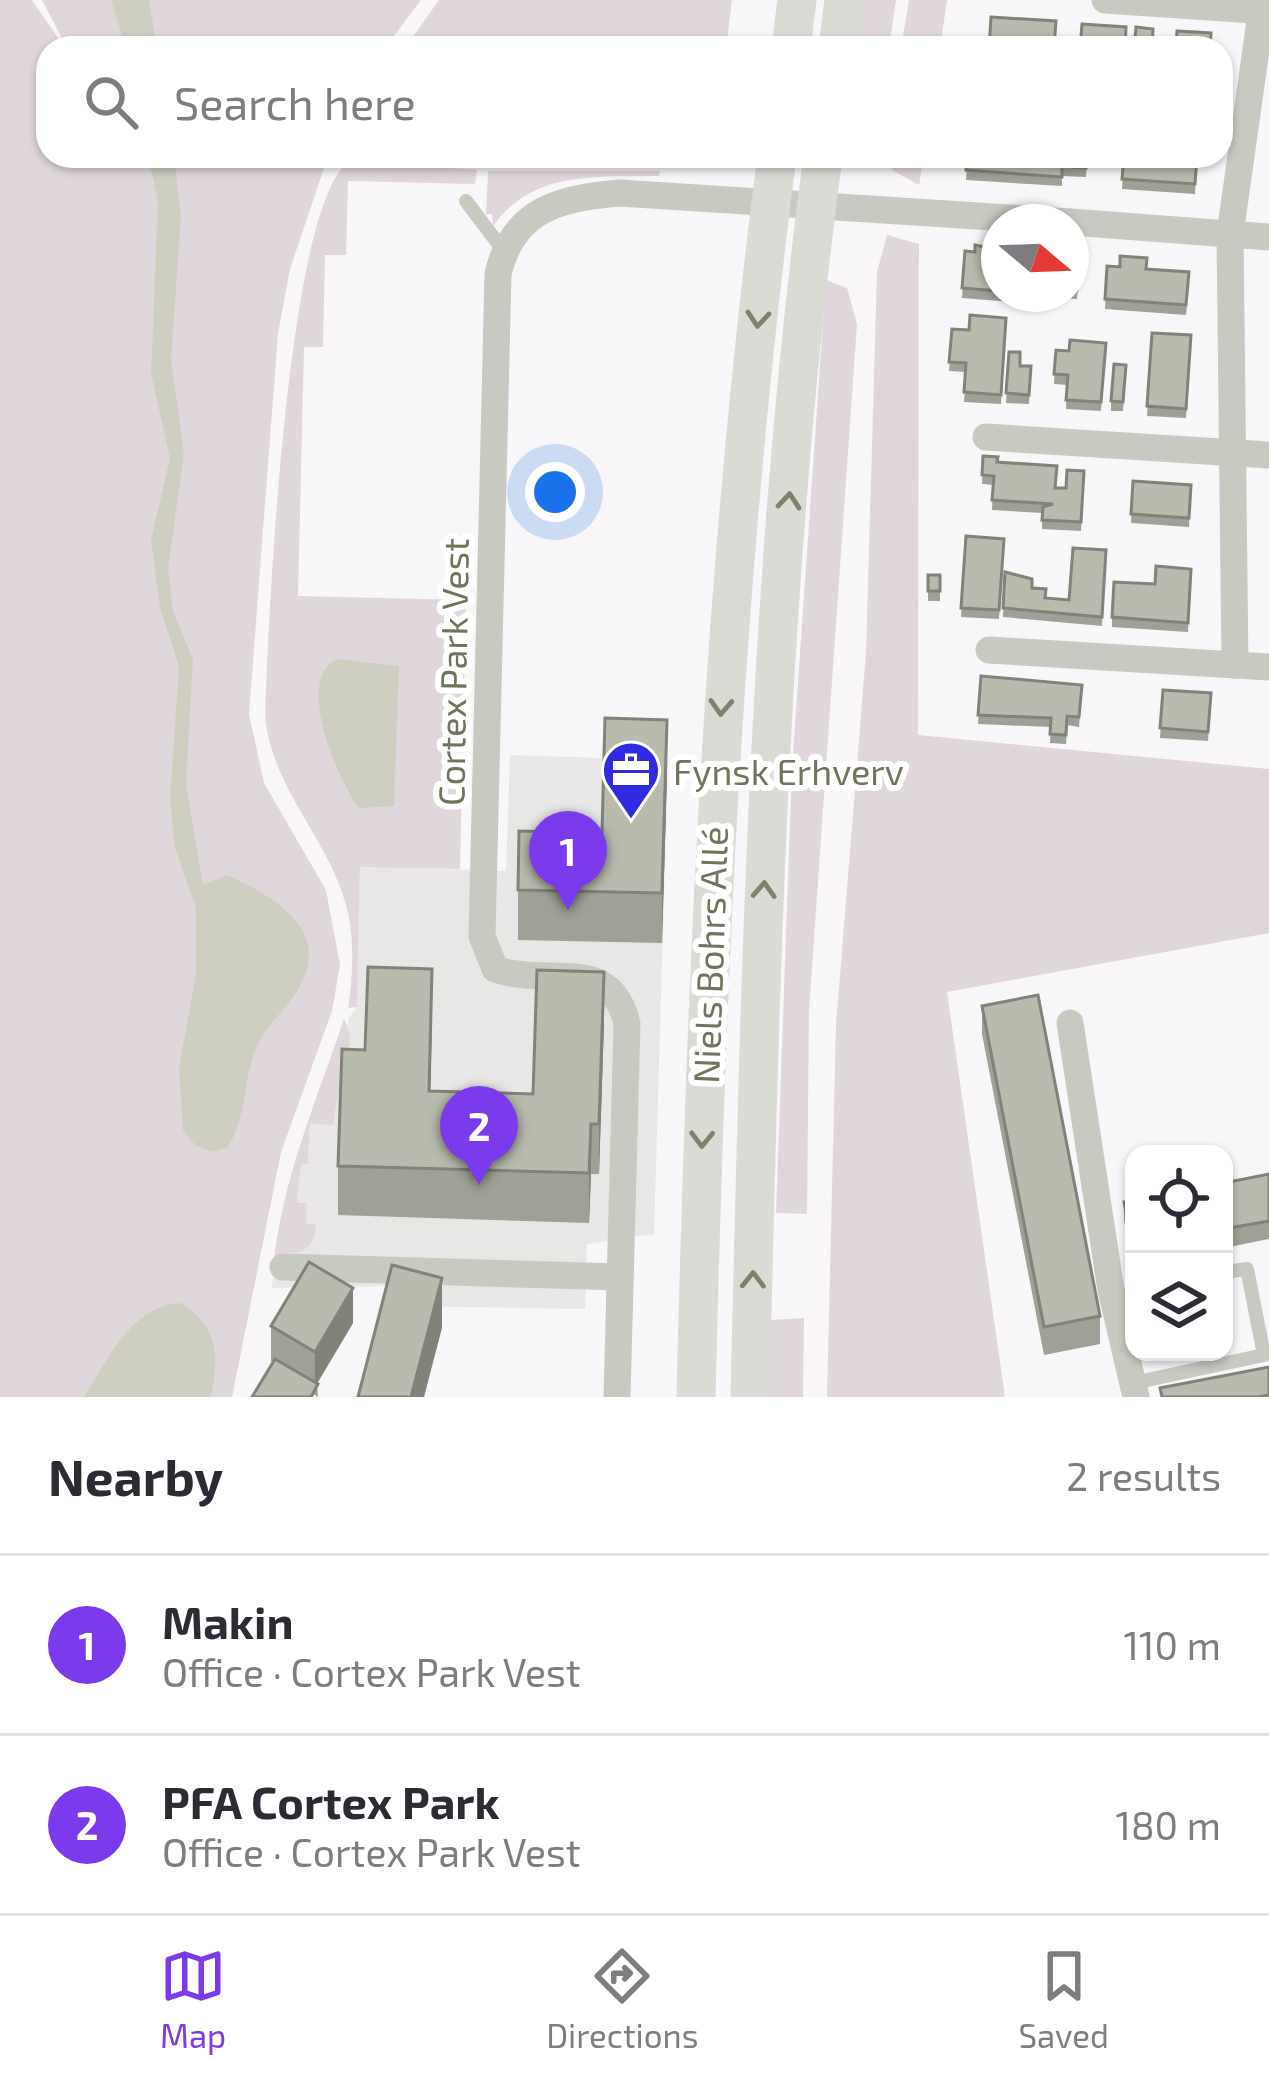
<!DOCTYPE html>
<meta charset="utf-8">
<style>
:root{--surface:#fff;--page:#f7f7f7;--text:#2b2b33;--muted:#7c7c81;--line:#e1e1e2;--accent:#7c3aed}
body{margin:0;font-family:"Exo 2",sans-serif;background:var(--page);color:var(--text)}
.controls{position:absolute;right:36px;bottom:36px;display:grid;overflow:hidden;border-radius:24px;box-shadow:0 3px 9px #0004}
.controls button{width:108px;height:108px;display:grid;place-items:center;padding:0;border:0;border-bottom:3px solid var(--line);background:var(--surface);color:var(--text);font:60px sans-serif}
.compass{position:absolute;left:981px;top:204px;width:108px;height:108px;border-radius:50%;background:var(--surface);box-shadow:0 3px 9px #0004;rotate:109deg}
.you{position:absolute;left:555px;top:492px;width:42px;height:42px;margin:-30px;border:9px solid #fff;border-radius:50%;background:#1a73e8;box-shadow:0 0 0 18px #1a73e833}
.badge{display:grid;place-items:center;width:78px;height:78px;border-radius:50%;background:var(--accent);color:#fff;font-size:39px;font-weight:700}
.pin{position:absolute;translate:-50% -99px;filter:drop-shadow(0 3px 6px #0008)}
.pin::after{content:'';position:absolute;top:63px;width:42px;height:36px;background:inherit;clip-path:polygon(0 0,100% 0,50% 100%)}
.list{margin:0;padding:0;list-style:none}
h2{display:flex;justify-content:space-between;align-items:center;height:156px;margin:0;padding:0 48px;font-size:51px}
h2 small{font-size:39px;font-weight:400;color:var(--muted)}
.list li{display:grid;grid-template-columns:78px 1fr auto;gap:36px;align-items:center;box-sizing:border-box;height:180px;padding:0 48px;border-top:3px solid var(--line)}
.list b{display:block;font-size:45px;white-space:nowrap}
.list p{margin:0;font-size:39px;white-space:nowrap;color:var(--muted)}
.list em{font-size:39px;font-style:normal;color:var(--muted)}
.icon{flex:none;width:66px;height:66px;fill:none;stroke:currentColor;stroke-width:2;stroke-linecap:round;stroke-linejoin:round}
.map{position:relative;flex:none;width:1269px;height:1397px;overflow:hidden}
.search{position:absolute;background:var(--surface);box-shadow:0 3px 9px #0004;left:36px;right:36px;top:36px;height:132px;display:flex;align-items:center;gap:30px;box-sizing:border-box;padding:0 42px;border-radius:36px;color:var(--muted);font-size:45px}
.sheet{height:516px;background:var(--surface)}
nav{display:flex;justify-content:space-around;align-items:center;box-sizing:border-box;height:168px;border-top:3px solid var(--line);background:var(--surface);font-size:33px;color:var(--muted)}
nav a{display:grid;justify-items:center;gap:6px}
nav .on{color:var(--accent)}
.map>svg:first-child{display:block}
.built{fill:#e8e7e6}
.green{fill:#e0d7dc}
.water{fill:#cecfc1}
.lines{fill:none;stroke-linecap:round;stroke-linejoin:round}
.lane{stroke:#c8cac1;stroke-width:14}
.street{stroke:#c8cac1;stroke-width:27}
.secondary{stroke:#d9dbd4;stroke-width:39}
.wall{fill:#9ea195}
.shaded-wall{fill:#818379}
.building{fill:#b8bbad;stroke:#818379;stroke-width:3}
.oneway{stroke:#7e846c}
.labels{text-anchor:middle;dominant-baseline:central;stroke-width:12;stroke-linejoin:round;paint-order:stroke}
.street-label{font-size:36px;fill:#6e755a;stroke:#fff}
.poi-label{font-size:36px;fill:#6e755a;stroke:#fff;text-anchor:start}
</style>
<div class="map">
<svg width="1269" height="1397" viewBox="0 0 1269 1397">
<rect width="100%" height="100%" fill="#f8f6f8"/>
<path class="built" d="M510 755 668 760 654 1234 587 1244 585 1309 397 1306 396 1286 271 1288 280 1254 294 1253 306 1224 297 1204 301 1165 308 1164 310 1123 346 1081 348 1019 357 1007 360 866 506 871Z"/>
<g class="green">
<path d="M0 0H32L65 48H48V156H328L290 269 278 334 249 714 264 783 326 890 340 965 332 1011 281 1152 232 1397H0Z"/>
<path d="M42 0H421L385 48H67Z"/>
<path d="M439 0H732L726 48H405Z"/>
<path d="M861 0H896L889 48H863L856 32Z"/>
<path d="M909 0H947L940 48H901Z"/>
<path d="M450 156H669C602 176 519 160 450 156Z"/>
<path d="M890 156H924L919 185 892 170Z"/>
<path d="M350 161 477 170 475 184 348 181 346 255H325L323 347H304L298 596 466 600 460 869 360 867 357 1007 348 1008C353 974 355 938 346 905 327 836 272 789 265 716 268 629 286 200 350 161Z"/>
<path d="M488 171H660L659 176C597 177 533 170 493 226L492 214H486Z"/>
<path d="M887 235 919 244 918 735 1269 769V933L947 992 1005 1397H827L836 1025 866 653 877 272Z"/>
<path d="M826 280 847 288 857 324 809 1010 807 1214 776 1213 792 768Z"/>
<path d="M344 1019C361 1047 333 1092 334 1125L310 1124 308 1164 301 1165 297 1203H307L306 1223 316 1225C314 1249 303 1253 281 1254L280 1271 273 1269C281 1182 316 1102 344 1019Z"/>
<path d="M804 1318 803 1397H767L769 1320Z"/>
</g>
<g class="water">
<path d="M111 0H149L157 48H126Z"/>
<path d="M148 156H174L181 217 171 359 184 454 168 569 173 611 193 660 186 785 203 885 227 875C268 894 330 926 302 982 290 1007 265 1025 255 1051 243 1083 246 1121 227 1148L212 1152 195 1145 183 1130 179 1068 196 974V908L175 848 170 798 179 666 160 608 151 540 170 458 151 373 158 202Z"/>
<path d="M337 659 399 666 394 806 359 808C339 782 293 679 337 659Z"/>
<path d="M180 1303C218 1325 220 1356 211 1397H84C109 1359 131 1306 180 1303Z"/>
</g>
<g class="lines">
<g class="lane">
<path d="M466 201 503 250"/>
<path d="M1133 1383 1264 1355 1247 1269 1224 1272"/>
</g>
<g class="street">
<path d="M1105 0 1269 11"/>
<path d="M1071 222 1269 237"/>
<path d="M986 437 1269 455"/>
<path d="M989 650 1269 667"/>
<path d="M1235 665 1230 234 1263 0"/>
<path d="M1070 1023 1111 1290 1136 1397"/>
<path d="M283 1267 620 1277"/>
<path d="M617 1397 627 1024C611 953 550 988 495 969L482 936 498 274C513 209 560 198 620 193L1070 222"/>
</g>
<g class="secondary">
<path d="M791 48 797 0"/>
<path d="M838 48 844 0"/>
<path d="M696 1397C706 980 723 570 777 156"/>
<path d="M750 1397C760 983 768 567 823 156"/>
</g>
</g>
<g class="wall">
<path d="M967 156H1087L1086 177 1062 176V186L966 180Z"/>
<path d="M1124 156H1197L1195 194 1122 189Z"/>
<path d="M999 250V294H1071V257L1080 265 1077 299 1061 298V304L1051 305 962 298 965 251Z"/>
<path d="M1107 266 1146 269 1189 282 1186 315 1105 309Z"/>
<path d="M1006 318 1001 404 964 402 966 372 949 371 952 329 969 330Z"/>
<path d="M1152 333 1191 335 1186 418 1147 416Z"/>
<path d="M1106 343 1101 411 1066 409 1067 385 1054 384 1056 350 1069 351Z"/>
<path d="M1009 352 1020 366H1031L1029 404 1006 403Z"/>
<path d="M1126 365 1123 411H1111V401Z"/>
<path d="M983 456 1056 488H1066L1084 471 1081 531 1042 529V513L992 510 993 485 982 484Z"/>
<path d="M1133 481 1191 485 1189 527 1131 523Z"/>
<path d="M966 536 1004 539 999 619 961 617Z"/>
<path d="M1106 550 1102 626 1003 617 1005 572 1046 598 1069 600Z"/>
<path d="M1191 569 1188 632 1112 627V617L1155 584Z"/>
<rect x="928" y="575" width="12" height="26"/>
<path d="M981 676 1082 685 1079 727 1067 725 1066 744 1050 743 1051 727 978 724Z"/>
<path d="M1163 690 1211 693 1208 741 1160 738Z"/>
<path d="M667 770 662 943 518 940V890L602 833Z"/>
<path d="M982 1006 1100 1316V1344L1044 1355 982 1034Z"/>
<path d="M432 1019 430 1091 533 1094 604 1022 599 1174H591L589 1223 338 1215V1166L365 1050Z"/>
<path d="M1269 1174V1239L1224 1248V1183Z"/>
<path d="M1134 1200V1265H1132L1124 1220V1202Z"/>
<path d="M353 1323 317 1383 318 1397 271 1361V1326Z"/>
</g>
<g class="shaded-wall">
<path d="M667 720V770L662 943V893Z"/>
<path d="M432 969V1019L429 1141V1091Z"/>
<path d="M604 972V1022L599 1174V1124Z"/>
<path d="M591 1124V1174L589 1223V1173Z"/>
<path d="M442 1278V1328L424 1397H411Z"/>
<path d="M353 1288V1323L315 1387V1352Z"/>
</g>
<g class="building">
<path d="M991 17 1056 21 1054 48H1034L1032 42 1026 41V48H989Z"/>
<path d="M1082 24 1126 27 1125 48H1080Z"/>
<path d="M1136 27 1153 29 1152 48H1134Z"/>
<path d="M1177 31 1211 33 1210 48H1176Z"/>
<path d="M967 156H1086V168L1062 166V177L966 170Z"/>
<path d="M1124 156H1197L1195 184 1122 179Z"/>
<path d="M975 245 999 250V291L962 288 965 251 975 252Z"/>
<path d="M1080 256 1077 290 1071 289V257Z"/>
<path d="M1120 256 1147 258 1146 269 1189 272 1186 305 1105 299 1107 266 1120 267Z"/>
<path d="M970 315 1006 318 1001 395 964 392 966 363 949 362 952 329 969 330Z"/>
<path d="M1152 333 1191 335 1186 409 1147 406Z"/>
<path d="M1070 340 1106 343 1101 402 1066 400 1068 375 1054 374 1056 350 1069 351Z"/>
<path d="M1009 352H1020V366H1031L1029 395 1006 393Z"/>
<path d="M1114 364 1126 365 1123 402 1111 401Z"/>
<path d="M983 456 998 457 997 462 1057 466 1055 488H1066L1067 470 1084 471 1081 522 1042 520 1043 507 1053 504 992 500 994 476 982 475Z"/>
<path d="M1133 481 1191 485 1189 518 1131 514Z"/>
<path d="M966 536 1004 539 999 610 961 608Z"/>
<path d="M1073 548 1106 550 1102 617 1003 608 1005 572 1032 579V588L1046 589 1045 598 1069 600Z"/>
<path d="M1156 566 1191 569 1188 623 1112 617 1114 582 1155 584Z"/>
<rect x="928" y="575" width="12" height="16"/>
<path d="M981 676 1082 685 1079 717 1067 716 1066 735 1050 734 1051 718 978 715Z"/>
<path d="M1163 690 1211 693 1208 732 1160 728Z"/>
<path d="M605 718 667 720 662 893 518 890 519 831 602 833Z"/>
<path d="M368 967 432 969 429 1091 533 1094 537 970 604 972 599 1124H591L589 1173 338 1166 342 1049 365 1050Z"/>
<path d="M1038 995 1100 1316 1044 1327 982 1006Z"/>
<path d="M1269 1174V1221L1224 1229V1183Z"/>
<path d="M1134 1200V1246L1132 1247 1124 1202Z"/>
<path d="M309 1262 353 1288 315 1352 271 1326Z"/>
<path d="M392 1265 442 1278 411 1397H358Z"/>
<path d="M275 1359 318 1384 311 1397H252Z"/>
<path d="M1269 1367V1395L1258 1397H1162L1160 1388Z"/>
</g>
<defs><path id="oneway-chevron" d="M-2-3.5L2.5 0L-2 3.5" fill="none" stroke-width="1.6" stroke-linecap="round" stroke-linejoin="round" transform="scale(3)"/></defs>
<g class="oneway">
<use href="#oneway-chevron" transform="translate(758 319) rotate(95)"/>
<use href="#oneway-chevron" transform="translate(789 501) rotate(-85)"/>
<use href="#oneway-chevron" transform="translate(721 707) rotate(93)"/>
<use href="#oneway-chevron" transform="translate(764 890) rotate(-87)"/>
<use href="#oneway-chevron" transform="translate(702 1139) rotate(91)"/>
<use href="#oneway-chevron" transform="translate(753 1280) rotate(-89)"/>
</g>
<defs>
<symbol id="office-pin" viewBox="-11 -11 22 30"><path d="M0 17L-7.5 6A9.5 9.5 0 1 1 7.5 6Z" fill="#302be3" stroke="#fff"/><path d="M-6-3h4V-5.5h4V-3h4V5H-6ZM-1-4.5V-3h2v-1.5ZM-6 0V1H6V0Z" fill="#fff"/></symbol>
</defs>
<g fill-rule="evenodd">
<use href="#office-pin" x="598" y="737" width="66" height="90"/>
</g>
<g class="labels">
<g class="street-label">
<text transform="translate(452 672) rotate(-89)">Cortex Park Vest</text>
<text transform="translate(709 955) rotate(-88)">Niels Bohrs Allé</text>
</g>
<g class="poi-label">
<text x="673" y="770">Fynsk Erhverv</text>
</g>
</g>
</svg>
<div class="controls">
<button><svg class="icon" aria-label="locate" viewBox="0 0 24 24"><circle cx="12" cy="12" r="6"/><path d="M12 2v4M12 18v4M2 12h4M18 12h4"/></svg></button>
<button><svg class="icon" aria-label="layers" viewBox="0 0 24 24"><path d="M12 4l9 5-9 5-9-5zM3 14l9 5 9-5"/></svg></button>
</div>
<svg class="compass" viewBox="-18 -18 36 36"><path d="M0-13l5 13h-10z" fill="#e53935"/><path d="M0 13l5-13h-10z" fill="#7c7c81"/></svg>
<div class="you"></div>
<div class="pin badge" style="left:568px;top:910px">1</div>
<div class="pin badge" style="left:479px;top:1185px">2</div>
<div class="search"><svg class="icon" aria-label="search" viewBox="0 0 24 24"><circle cx="10" cy="10" r="6"/><path d="M15 15l6 6"/></svg>Search here</div>
</div>
<section class="sheet">
<h2>Nearby<small>2 results</small></h2>
<ul class="list">
<li><span class="badge">1</span><div><b>Makin</b><p>Office · Cortex Park Vest</p></div><em>110 m</em></li>
<li><span class="badge">2</span><div><b>PFA Cortex Park</b><p>Office · Cortex Park Vest</p></div><em>180 m</em></li>
</ul>
</section>
<nav>
<a class="on"><svg class="icon" aria-label="map" viewBox="0 0 24 24"><path d="M3 6l6-2 6 2 6-2v14l-6 2-6-2-6 2zM9 4v14M15 6v14"/></svg>Map</a>
<a><svg class="icon" aria-label="directions" viewBox="0 0 24 24"><path d="M12 3l9 9-9 9-9-9zM9 14v-3h6M13 9l2 2-2 2"/></svg>Directions</a>
<a><svg class="icon" aria-label="saved" viewBox="0 0 24 24"><path d="M7 4h10v16l-5-4-5 4z"/></svg>Saved</a>
</nav>
